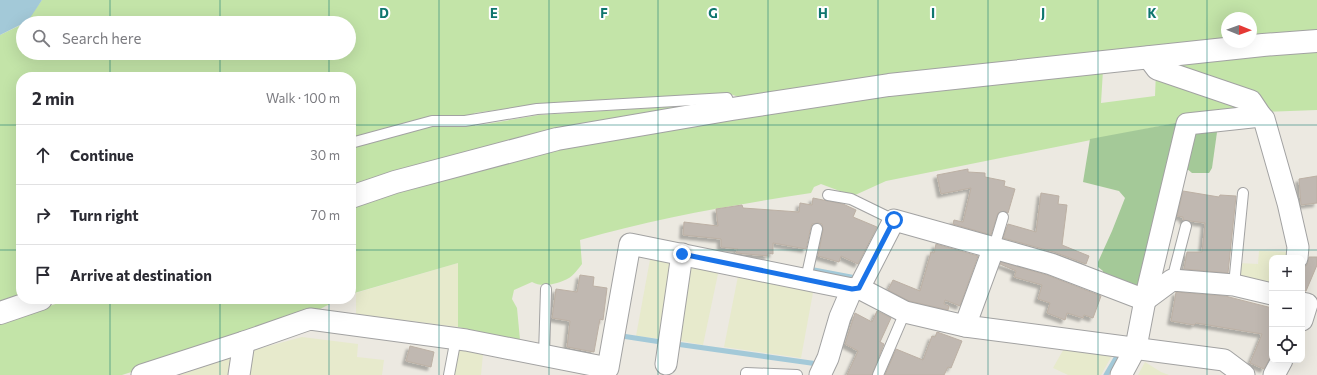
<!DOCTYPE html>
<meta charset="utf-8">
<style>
:root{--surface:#fff;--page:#f7f7f7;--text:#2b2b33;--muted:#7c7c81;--line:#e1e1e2}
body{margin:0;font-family:Commissioner,sans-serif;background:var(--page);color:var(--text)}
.controls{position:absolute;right:12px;bottom:12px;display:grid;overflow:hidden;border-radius:8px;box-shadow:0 4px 16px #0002}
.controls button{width:36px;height:36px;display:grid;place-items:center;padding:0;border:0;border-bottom:1px solid var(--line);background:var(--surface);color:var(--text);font:20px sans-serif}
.compass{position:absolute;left:1221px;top:12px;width:36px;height:36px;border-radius:50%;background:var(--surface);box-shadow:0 4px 16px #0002;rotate:91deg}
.stop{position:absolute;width:12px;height:12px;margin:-9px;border:3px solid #1a73e8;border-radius:50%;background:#fff}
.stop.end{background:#1a73e8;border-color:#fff;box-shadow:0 1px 4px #0008}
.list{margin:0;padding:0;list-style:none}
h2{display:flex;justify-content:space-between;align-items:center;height:52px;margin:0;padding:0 16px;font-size:17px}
h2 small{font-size:13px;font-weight:400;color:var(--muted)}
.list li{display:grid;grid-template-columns:26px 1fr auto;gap:12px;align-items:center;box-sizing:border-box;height:60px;padding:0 16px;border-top:1px solid var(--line)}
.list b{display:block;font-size:15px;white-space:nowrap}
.list em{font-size:13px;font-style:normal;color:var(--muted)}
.icon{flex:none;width:22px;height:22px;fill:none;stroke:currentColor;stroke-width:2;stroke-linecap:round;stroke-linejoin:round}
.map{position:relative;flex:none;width:1317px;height:375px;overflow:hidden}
.search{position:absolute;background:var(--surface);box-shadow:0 4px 16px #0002;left:16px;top:16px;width:340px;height:44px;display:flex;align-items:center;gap:10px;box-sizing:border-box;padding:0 14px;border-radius:22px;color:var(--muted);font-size:15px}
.panel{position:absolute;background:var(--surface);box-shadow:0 4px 16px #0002;left:16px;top:72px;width:340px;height:232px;border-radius:16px}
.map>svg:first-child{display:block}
.farmland{fill:#e7eacc}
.grass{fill:#c3e4a8}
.forest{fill:#a4c998}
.water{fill:#a3c9d8}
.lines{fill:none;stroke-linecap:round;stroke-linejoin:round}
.stream{stroke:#a3c9d8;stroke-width:5}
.building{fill:#c0b8b1;stroke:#bcb0a4;filter:url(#shadow)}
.service-casing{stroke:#a2a2a2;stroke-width:12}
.minor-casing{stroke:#a2a2a2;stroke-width:23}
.tertiary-casing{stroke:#a2a2a2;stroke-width:24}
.service{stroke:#fff;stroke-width:10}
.minor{stroke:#fff;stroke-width:21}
.tertiary{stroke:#fff;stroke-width:22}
.route{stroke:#1a73e8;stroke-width:5}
.grid{fill:none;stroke:#0f766e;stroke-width:1;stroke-opacity:0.55}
.grid-label{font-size:13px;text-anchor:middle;font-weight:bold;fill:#0f766e;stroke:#fff;stroke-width:4;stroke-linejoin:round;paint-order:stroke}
</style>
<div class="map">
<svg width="1317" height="375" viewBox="0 0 1317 375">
<defs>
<filter id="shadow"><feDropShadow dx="-3.5" dy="3.5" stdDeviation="1" flood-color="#0004"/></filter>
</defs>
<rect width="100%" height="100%" fill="#ece9e1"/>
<g class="farmland">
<path d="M1259 251 1294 252 1293 258H1272L1270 289 1237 282 1239 263 1258 264Z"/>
<path d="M651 254 673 258 662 339 636 336Z"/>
<path d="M458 263V327L356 314V293Z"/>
<path d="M685 265 719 269 703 345 676 340Z"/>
<path d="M739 271 814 287 801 358 724 347Z"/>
<path d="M302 337 358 344 357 357 384 360 382 375H247L250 351Z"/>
<path d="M1066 345 1114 352 1101 375H1068L1053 368Z"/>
<path d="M458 349 483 354 481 375H453Z"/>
<path d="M233 357 232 375H179Z"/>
<path d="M1145 362 1161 372 1169 375H1138Z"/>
</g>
<g class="grass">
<path d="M42 0H1317V34L1251 39V18H1227V42L745 99 727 93 536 105 474 113 475 126 539 115 713 104 351 189V77H21V297L0 304V35L23 24V53H349V23H25Z"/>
<path d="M1317 48V110L1263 112 1159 66Z"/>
<path d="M1103 70 1101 103 1155 96 1156 72 1251 108 886 181 853 196 821 184 814 187 811 193C733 205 656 218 580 240L582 264C578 269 574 275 569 278 558 284 542 288 532 282L514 290 512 299 517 308 520 340 458 327V263L351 294V205L549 150 883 94Z"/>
<path d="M70 299H340L306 316 122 375H0V323Z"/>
</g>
<g class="forest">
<path d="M1181 122 1142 293 1102 278 1103 271 1098 267V262L1112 231 1125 198 1119 191 1083 182 1090 139Z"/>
<path d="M1218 125 1212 168 1209 173H1192L1186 168 1191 128Z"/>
</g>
<path class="water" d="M0 0H42L28 21 0 35Z"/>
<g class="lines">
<g class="stream">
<path d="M814 270 856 278"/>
<path d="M622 336 661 342"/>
<path d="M676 344 818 364 819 362"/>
<path d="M1106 375 1116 358"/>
</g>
</g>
<g class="building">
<path d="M968 169V172L985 173V177L1005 181 1004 186 1015 189 1008 213 1004 211 998 213 991 235 953 224 954 220 963 222 971 188 941 194 937 175Z"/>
<path d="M1317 176V203L1301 205 1299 179Z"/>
<path d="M1183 191 1219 197 1220 195 1236 196 1228 273 1184 269 1187 252H1202L1205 223 1183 220V217L1177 216Z"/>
<path d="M1041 193 1059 196 1058 204 1067 205 1062 245 1089 256 1086 264 1054 252 1003 238 1008 224 1036 232Z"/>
<path d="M813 198 843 204 856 210 853 217 877 227 858 264 841 256 839 262 818 256 823 230 822 224 818 223 812 224 811 227 806 249 773 243V254L768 253V256L736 253 738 249 721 247V239L683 235 684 222 718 226 716 209 742 205 743 208 799 212 800 203 812 205Z"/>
<path d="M936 244 978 256 960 306 945 300 944 304 949 306 948 310 909 301 888 290 893 280 920 291 931 252 934 253Z"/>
<path d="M1309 257H1317V265L1306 291H1302V269L1307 265Z"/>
<path d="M1001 262 1047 275 1101 296 1093 318 1084 315 1083 318 1067 313 1065 320 1047 313 1050 303 1038 299 1042 285 1014 277 1016 271 1000 264Z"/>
<path d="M580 275 594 277 593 286 607 288 603 320 600 319 594 352 567 347 570 321 552 318 556 289 577 292Z"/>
<path d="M1176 292 1225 296 1272 308V354L1264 369 1250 363 1262 334 1196 323 1194 325 1171 321Z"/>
<path d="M877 311 891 318 880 342 884 344 872 375H847L858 351 845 344 855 313 872 322Z"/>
<path d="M937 332 962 341 951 368 948 367 944 375H885L896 349 923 360 932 336 935 337Z"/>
<path d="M410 346 434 352 431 367 406 361Z"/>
</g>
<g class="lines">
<defs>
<g id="service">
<path d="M351 143 432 121H465L537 109 727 98 732 109"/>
<path d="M828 195 851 199 894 220"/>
<path d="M994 247 1003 217"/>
<path d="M806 279 817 229"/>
<path d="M1172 280 1186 226"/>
<path d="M1234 285 1243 193"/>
<path d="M544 355 546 289"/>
<path d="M449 375 456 338"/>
<path d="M746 375V373L797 375"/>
<path d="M878 375 905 312"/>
</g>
<g id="minor">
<path d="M1261 116 1264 119 1288 203 1298 247 1297 258"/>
<path d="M859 288 894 220 1051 264 1145 300 1172 280 1234 285 1272 294"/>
<path d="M1302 303 1307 304 1302 320"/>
<path d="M965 326 994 247"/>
<path d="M666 364 682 254"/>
<path d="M142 375 244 342 310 319 466 340 608 368 630 244 852 289 859 288 905 312 965 326 1224 360 1244 375"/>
<path d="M239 375 244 342"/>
<path d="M820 375 828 358 840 317 852 289"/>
<path d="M1121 375 1136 347 1145 300 1187 124 1261 116 1251 101 1157 69 1148 57"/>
<path d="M1274 375 1282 360"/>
</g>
<g id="tertiary">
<path d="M351 197 395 182 557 139 732 109 889 85 1263 45 1317 41"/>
<path d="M0 313 41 299"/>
</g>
</defs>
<use href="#service" class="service-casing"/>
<use href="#minor" class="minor-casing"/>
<use href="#tertiary" class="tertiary-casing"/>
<use href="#service" class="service"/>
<use href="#minor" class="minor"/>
<use href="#tertiary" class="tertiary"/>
</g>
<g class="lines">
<path class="route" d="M682 254 852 289 859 288 894 220"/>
</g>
<path class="grid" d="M110 0V23M220 0V23M329 0V23M439 0V375M549 0V375M658 0V375M768 0V375M878 0V375M988 0V375M1098 0V375M1207 0V375M110 53V77M220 53V77M329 53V77M0 125H21M351 125H1317M0 250H21M351 250H1317M110 299V375M220 299V375M329 299V375"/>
<g class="grid-label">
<text x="384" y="18">D</text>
<text x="494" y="18">E</text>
<text x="604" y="18">F</text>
<text x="713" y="18">G</text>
<text x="823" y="18">H</text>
<text x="933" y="18">I</text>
<text x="1043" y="18">J</text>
<text x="1152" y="18">K</text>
</g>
</svg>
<div class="controls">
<button>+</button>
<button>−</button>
<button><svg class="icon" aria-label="locate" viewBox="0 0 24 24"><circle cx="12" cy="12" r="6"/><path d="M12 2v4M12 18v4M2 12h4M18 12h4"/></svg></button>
</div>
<svg class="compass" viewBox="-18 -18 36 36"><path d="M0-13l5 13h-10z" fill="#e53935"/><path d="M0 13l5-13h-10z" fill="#7c7c81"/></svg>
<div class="stop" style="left:894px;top:220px"></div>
<div class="stop end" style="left:682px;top:254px"></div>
<div class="search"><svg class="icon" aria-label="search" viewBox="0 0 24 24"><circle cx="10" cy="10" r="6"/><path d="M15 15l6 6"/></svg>Search here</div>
<section class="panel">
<h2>2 min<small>Walk · 100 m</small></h2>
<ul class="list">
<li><svg class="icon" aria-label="ahead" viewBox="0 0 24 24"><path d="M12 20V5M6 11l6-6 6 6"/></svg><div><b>Continue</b></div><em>30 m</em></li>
<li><svg class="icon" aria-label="right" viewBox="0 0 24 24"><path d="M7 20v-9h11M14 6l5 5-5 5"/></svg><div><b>Turn right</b></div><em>70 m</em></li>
<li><svg class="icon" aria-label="arrive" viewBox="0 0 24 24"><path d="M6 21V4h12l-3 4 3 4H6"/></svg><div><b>Arrive at destination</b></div></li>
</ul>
</section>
</div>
